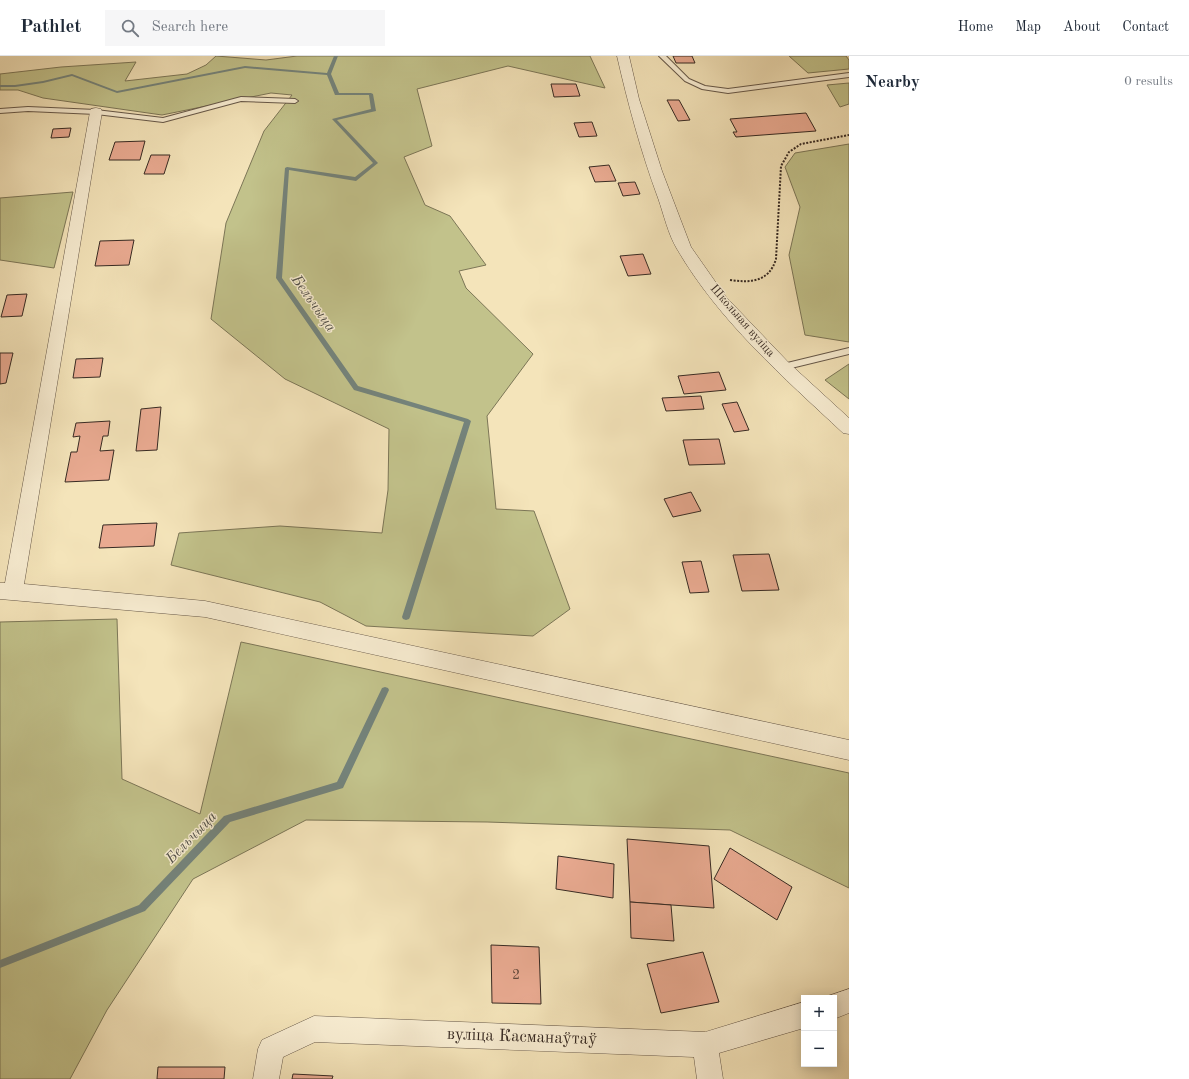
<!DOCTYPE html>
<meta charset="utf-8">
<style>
:root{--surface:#fff;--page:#f6f6f7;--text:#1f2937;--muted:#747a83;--line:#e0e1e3}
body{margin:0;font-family:"Old Standard TT",serif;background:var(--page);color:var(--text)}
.controls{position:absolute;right:12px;bottom:12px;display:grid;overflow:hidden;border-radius:0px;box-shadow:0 2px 10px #0003}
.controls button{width:36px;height:36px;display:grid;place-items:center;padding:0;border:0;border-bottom:1px solid var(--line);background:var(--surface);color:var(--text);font:20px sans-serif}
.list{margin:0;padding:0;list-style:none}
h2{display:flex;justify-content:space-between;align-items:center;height:52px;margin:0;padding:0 16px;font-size:17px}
h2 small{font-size:13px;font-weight:400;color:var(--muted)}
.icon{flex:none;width:22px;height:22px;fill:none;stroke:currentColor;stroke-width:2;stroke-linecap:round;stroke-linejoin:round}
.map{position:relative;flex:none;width:849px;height:1023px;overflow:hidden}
header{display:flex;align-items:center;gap:24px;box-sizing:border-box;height:56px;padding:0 20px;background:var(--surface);border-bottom:1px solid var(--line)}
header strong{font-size:19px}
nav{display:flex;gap:22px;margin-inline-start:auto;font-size:14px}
.search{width:280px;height:36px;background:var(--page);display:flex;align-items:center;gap:10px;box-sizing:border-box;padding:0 14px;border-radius:0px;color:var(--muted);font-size:15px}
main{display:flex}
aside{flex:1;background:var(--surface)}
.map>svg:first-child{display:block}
.green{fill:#c2c28b;stroke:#7c7657}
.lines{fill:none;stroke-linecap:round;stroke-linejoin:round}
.stream{fill:#74837b;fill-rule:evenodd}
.building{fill:#e9aa91;stroke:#372a23}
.service-casing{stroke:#665849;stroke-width:2}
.minor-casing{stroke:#665849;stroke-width:1}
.path{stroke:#372a23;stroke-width:2;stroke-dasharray:2 1.5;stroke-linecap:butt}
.service{fill:#f8edd2;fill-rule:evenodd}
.minor{fill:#f8edd2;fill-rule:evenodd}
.labels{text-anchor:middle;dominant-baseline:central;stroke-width:3;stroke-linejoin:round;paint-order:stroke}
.far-street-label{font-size:12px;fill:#372a23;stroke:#f8edd2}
.near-number-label{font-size:14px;fill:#644a3e}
.water-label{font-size:15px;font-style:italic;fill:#504f48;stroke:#f8edd2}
.near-street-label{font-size:17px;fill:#372a23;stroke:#f8edd2}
</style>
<header>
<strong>Pathlet</strong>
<div class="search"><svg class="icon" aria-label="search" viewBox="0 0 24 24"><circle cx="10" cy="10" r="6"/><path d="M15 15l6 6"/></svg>Search here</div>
<nav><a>Home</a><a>Map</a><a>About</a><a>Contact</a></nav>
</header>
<main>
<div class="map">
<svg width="849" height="1023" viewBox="0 0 849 1023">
<rect width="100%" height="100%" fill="#f4e4ba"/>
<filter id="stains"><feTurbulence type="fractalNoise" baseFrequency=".005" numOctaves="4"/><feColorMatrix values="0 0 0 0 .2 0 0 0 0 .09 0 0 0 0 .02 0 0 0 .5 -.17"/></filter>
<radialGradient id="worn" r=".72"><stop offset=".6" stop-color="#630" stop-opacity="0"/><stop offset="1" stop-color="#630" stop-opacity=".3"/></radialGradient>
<g class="green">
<path d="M216 0 266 4 297 0H590L605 32 508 10 417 33 432 90 404 101 425 149 450 160 486 209 459 215 466 232 533 298 487 360 496 453 534 455 570 553 533 580 366 570 320 546 171 509 179 477 280 470 382 477 388 434 389 373 285 323 211 263 226 167 264 75 292 39 271 37 162 59 43 42 18 34H0V18L61 11 136 6 125 25 187 18 206 9Z"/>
<path d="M789 0H846L849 4V13L808 17Z"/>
<path d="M849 27V48L840 51 827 29Z"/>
<path d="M849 88V286L805 279 789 199 800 151 785 111 795 97Z"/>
<path d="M73 136 54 212 0 204V142Z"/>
<path d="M849 308V343L825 324Z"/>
<path d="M117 563 122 723 200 758 241 586 849 717V832L730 774 487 766 306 764 193 823 107 954 70 1023H0V566Z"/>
</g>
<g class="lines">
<g class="stream">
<path d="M334 0H338L331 18 339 37H371L373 38 376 55 337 64 378 107 356 125 289 114 282 222 358 330 468 363 471 365 410 561 409 563 406 564 403 563 402 561 464 366 354 334 276 222 285 112 287 111 355 121 373 107 332 63 371 53 369 39H335L327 19 245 12 117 37 72 20 43 27 15 31H0V29H15L43 25 72 18 117 35 245 10 327 17Z"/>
<path d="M385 631 388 632 389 634 343 732 230 766 145 855 0 912V904L139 849 224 760 337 726 382 632Z"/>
</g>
</g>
<g class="building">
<path d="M673 0H692L695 7H676Z"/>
<path d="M551 28H576L580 40 554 41Z"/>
<path d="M667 44H679L690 64 678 65Z"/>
<path d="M806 57 816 75 736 81 733 76H737L730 63Z"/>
<path d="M592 66 597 80 579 81 574 67Z"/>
<path d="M71 72 69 81 51 82 53 73Z"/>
<path d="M145 85 140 104H109L115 86Z"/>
<path d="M151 99H170L164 118H144Z"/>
<path d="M609 109 616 125 595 126 589 111Z"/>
<path d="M635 126 640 138 623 140 618 127Z"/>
<path d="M134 184 129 209 95 210 100 185Z"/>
<path d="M643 198 651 218 628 220 620 200Z"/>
<path d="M27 238 22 260 1 261 7 239Z"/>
<path d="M0 297H13L6 327 0 328Z"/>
<path d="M103 302 100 321 73 322 76 303Z"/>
<path d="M719 316 726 334 684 338 678 320Z"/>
<path d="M701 340 704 353 666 355 662 342Z"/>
<path d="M737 346 749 374 734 376 722 348Z"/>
<path d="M161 351 157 394 136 395 141 353Z"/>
<path d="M110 365 108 380H103L100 395 114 394 109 424 65 426 71 396H77L80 380 73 381 76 367Z"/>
<path d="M719 383 725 408 689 409 683 384Z"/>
<path d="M691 436 701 455 673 461 664 443Z"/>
<path d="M157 467 154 490 99 492 103 469Z"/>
<path d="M769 498 779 534 742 535 733 499Z"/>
<path d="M701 505 709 536 690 537 682 506Z"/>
<path d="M627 783 709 790 714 852 630 846Z"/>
<path d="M730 792 792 831 777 864 714 823Z"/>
<path d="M558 800 614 808 613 842 556 833Z"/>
<path d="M630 846 671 849 674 885 631 882Z"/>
<path d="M491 889 539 891 541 948 492 947Z"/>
<path d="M703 896 719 946 661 957 647 908Z"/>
<path d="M158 1011H225L224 1023H157Z"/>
<path d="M293 1018 333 1020 332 1023H292Z"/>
</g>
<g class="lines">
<defs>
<g id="service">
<path d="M659 0H666L689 23 705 30 728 33 849 17V21L728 37 702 33 685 25Z"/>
<path d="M241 41 295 43 298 45 295 47 241 45 163 66 96 58 28 55 0 57V53L28 51 96 54 163 62Z"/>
<path d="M849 292V298L783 314 779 311 783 308Z"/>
</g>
<g id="minor">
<path d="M617 0H629L639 43 662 115 691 191 726 241 748 264 789 307 849 362V378L843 377C783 321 719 265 677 193 668 178 664 159 658 142 641 96 628 48 617 0Z"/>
<path d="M96 52 101 53 102 56 24 528 205 545 849 684V704L205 561 0 543V527H5L90 56 91 53Z"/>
<path d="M849 933V957L834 963V942L825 941Z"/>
<path d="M804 946V972L719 997 723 1023H697L694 1001 315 986 283 1001 279 1023H253L258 993 262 984 314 960 705 976Z"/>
</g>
</defs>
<use href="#service" class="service-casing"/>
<use href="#minor" class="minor-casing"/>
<path class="path" d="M730 224C751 227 769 226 776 203L781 110 789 96 801 88 849 79"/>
<use href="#service" class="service"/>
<use href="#minor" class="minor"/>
</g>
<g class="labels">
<g class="far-street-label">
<text transform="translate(742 265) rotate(49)">Школьная вуліца</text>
</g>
<g class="near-number-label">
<text x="516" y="919">2</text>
</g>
<g class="water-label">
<text transform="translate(313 248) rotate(55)">Бельчыца</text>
<text transform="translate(192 782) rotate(-46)">Бельчыца</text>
</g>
<g class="near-street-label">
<text transform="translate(522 981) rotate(2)">вуліца Касманаўтаў</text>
</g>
</g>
<rect width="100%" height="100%" filter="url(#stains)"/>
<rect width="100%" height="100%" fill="url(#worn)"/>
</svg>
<div class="controls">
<button>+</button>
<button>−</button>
</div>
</div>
<aside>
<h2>Nearby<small>0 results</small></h2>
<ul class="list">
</ul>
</aside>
</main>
